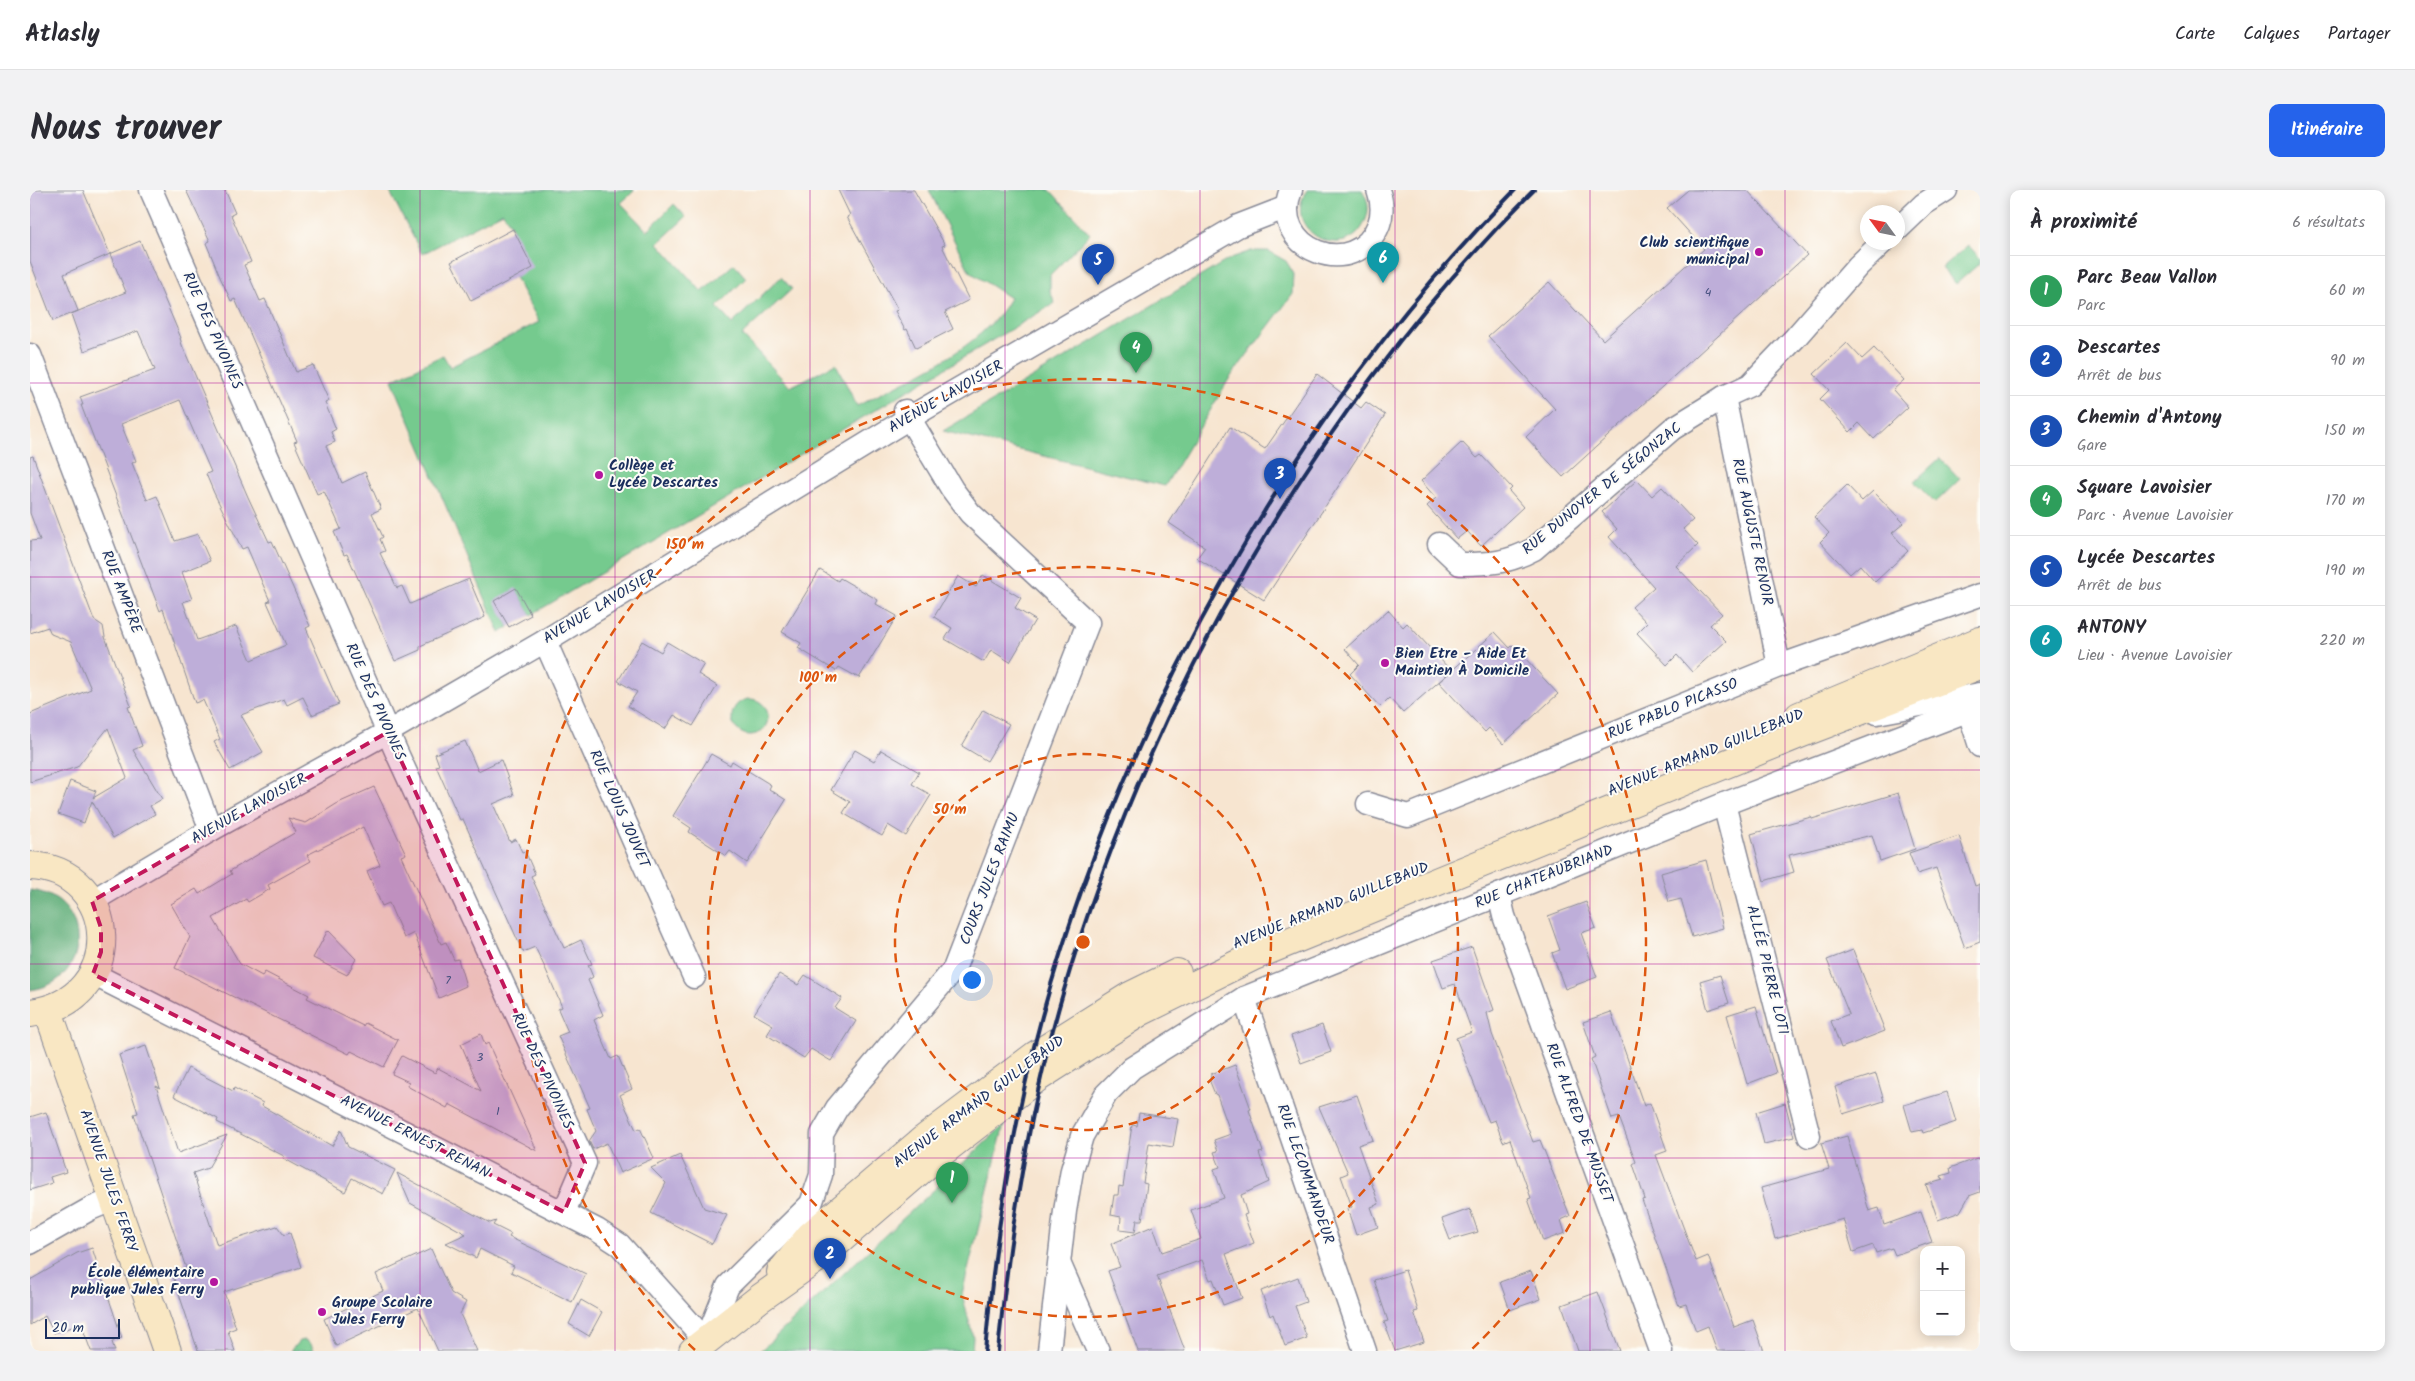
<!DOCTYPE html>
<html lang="fr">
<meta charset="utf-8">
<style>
:root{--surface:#fff;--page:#f2f2f3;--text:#2b2b33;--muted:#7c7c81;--line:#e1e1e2;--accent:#2563eb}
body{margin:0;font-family:Kalam,sans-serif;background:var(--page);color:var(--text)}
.controls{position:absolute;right:15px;bottom:15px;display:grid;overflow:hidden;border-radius:10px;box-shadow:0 2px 12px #0003}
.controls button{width:45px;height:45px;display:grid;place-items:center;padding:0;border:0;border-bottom:1px solid var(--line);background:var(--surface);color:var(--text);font:25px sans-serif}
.compass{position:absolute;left:1830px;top:15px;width:45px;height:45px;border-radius:50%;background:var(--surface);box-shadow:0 2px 12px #0003;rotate:303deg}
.scale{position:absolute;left:15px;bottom:12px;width:75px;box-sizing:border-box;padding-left:5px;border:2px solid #1b2f5e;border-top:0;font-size:14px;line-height:18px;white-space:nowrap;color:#1b2f5e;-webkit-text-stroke:4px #fdfcf7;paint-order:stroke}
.you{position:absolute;left:941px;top:789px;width:18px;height:18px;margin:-12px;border:4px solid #fff;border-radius:50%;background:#1a73e8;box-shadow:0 0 0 8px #1a73e833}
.badge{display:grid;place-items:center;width:32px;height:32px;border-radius:50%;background:var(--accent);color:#fff;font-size:16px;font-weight:700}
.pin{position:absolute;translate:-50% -41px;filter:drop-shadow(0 1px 2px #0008)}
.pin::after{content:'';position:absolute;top:26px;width:18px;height:15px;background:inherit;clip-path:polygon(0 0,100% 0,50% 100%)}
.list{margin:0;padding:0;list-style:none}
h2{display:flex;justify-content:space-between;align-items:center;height:65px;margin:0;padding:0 20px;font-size:21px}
h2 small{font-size:16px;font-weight:400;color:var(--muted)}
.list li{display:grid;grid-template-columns:32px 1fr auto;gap:15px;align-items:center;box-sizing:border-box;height:70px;padding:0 20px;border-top:1px solid var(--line)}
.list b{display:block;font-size:19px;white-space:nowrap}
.list p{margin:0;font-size:16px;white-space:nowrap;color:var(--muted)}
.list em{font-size:16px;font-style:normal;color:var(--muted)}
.map{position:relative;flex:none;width:1950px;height:1161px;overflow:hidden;border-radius:10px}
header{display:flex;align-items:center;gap:30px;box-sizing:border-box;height:70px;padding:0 25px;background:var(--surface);border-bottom:1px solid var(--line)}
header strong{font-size:24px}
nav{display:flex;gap:28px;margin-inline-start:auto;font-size:18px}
.intro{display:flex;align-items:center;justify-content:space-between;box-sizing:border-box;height:120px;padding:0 30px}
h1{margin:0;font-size:35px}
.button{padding:12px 22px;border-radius:10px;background:var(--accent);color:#fff;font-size:18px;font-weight:700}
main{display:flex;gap:30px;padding:0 30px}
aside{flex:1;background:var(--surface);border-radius:10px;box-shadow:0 2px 12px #0003}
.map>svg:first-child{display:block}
.green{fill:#75ca8e;stroke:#487c76}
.forest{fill:#60ae79;stroke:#3e6e6c}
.building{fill:#beaed9;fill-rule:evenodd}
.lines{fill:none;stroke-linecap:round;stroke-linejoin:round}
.street-casing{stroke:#898a97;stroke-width:25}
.secondary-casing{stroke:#898a97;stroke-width:30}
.street{stroke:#fff;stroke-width:22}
.secondary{stroke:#f9e7c3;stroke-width:28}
.rail{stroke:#1b2f5e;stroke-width:4}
.marked{fill:#c2185b;fill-opacity:0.2;stroke:#c2185b;stroke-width:4;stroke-dasharray:10 6;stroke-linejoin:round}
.grid{fill:none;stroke:#b5179e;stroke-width:1;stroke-opacity:0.55}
.ring{fill:none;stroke:#de5710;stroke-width:2.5;stroke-dasharray:9 6}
.poi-dot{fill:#b5179e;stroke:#fdfcf7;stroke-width:2}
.labels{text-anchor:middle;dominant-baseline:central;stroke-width:4;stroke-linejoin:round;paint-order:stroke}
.number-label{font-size:12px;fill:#444f7d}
.poi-label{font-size:15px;font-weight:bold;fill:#1b2f5e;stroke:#fdfcf7;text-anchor:start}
.street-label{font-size:15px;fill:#1b2f5e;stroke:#fdfcf7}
.centre{fill:#de5710;stroke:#fdfcf7;stroke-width:2.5}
.ring-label{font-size:15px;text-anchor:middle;font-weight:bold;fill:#de5710;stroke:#fdfcf7;stroke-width:4;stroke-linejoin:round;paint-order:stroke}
</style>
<header>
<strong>Atlasly</strong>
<nav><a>Carte</a><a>Calques</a><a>Partager</a></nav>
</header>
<div class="intro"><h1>Nous trouver</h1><a class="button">Itinéraire</a></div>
<main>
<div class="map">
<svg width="1950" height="1161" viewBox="0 0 1950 1161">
<rect width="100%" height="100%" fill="#fdfcf7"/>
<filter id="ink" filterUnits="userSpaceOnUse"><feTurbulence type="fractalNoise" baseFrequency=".02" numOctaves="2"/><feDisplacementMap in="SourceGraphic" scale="10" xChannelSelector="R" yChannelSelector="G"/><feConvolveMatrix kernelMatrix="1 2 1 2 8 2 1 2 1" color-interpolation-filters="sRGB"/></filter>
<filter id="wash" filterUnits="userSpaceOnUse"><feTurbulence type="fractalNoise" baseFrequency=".0096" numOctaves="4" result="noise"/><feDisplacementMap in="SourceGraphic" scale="20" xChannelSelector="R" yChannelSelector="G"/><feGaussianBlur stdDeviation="1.12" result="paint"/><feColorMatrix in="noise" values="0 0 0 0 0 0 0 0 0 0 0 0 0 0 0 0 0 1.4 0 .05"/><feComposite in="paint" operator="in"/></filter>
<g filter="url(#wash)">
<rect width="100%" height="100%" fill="#f7e5d0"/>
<g class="green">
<path d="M359 0H605L591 13 617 41 644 14 656 27 628 53 672 102 704 74 716 88 687 117 702 134 751 87 762 99 712 145 760 197 806 174 827 216C877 189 953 159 980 108L940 82 899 0H1020L1060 44 1020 85V101L1025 113 501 425 486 399 465 411 479 437 470 443 362 190 413 165 420 177 509 132 485 87 483 39 473 22 392 64Z"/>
<path d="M1277 0H1332C1338 9 1340 19 1336 29 1319 77 1249 42 1277 0Z"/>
<path d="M1938 55 1950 68V73L1926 94 1912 78Z"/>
<path d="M1221 61H1238L1256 71 1264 84 1263 104 1199 189 1135 296 913 241 1201 68Z"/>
<path d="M1910 268 1930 289 1905 313 1884 292Z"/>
<circle cx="720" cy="527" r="18"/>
<path d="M974 935 932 1104 943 1147 942 1161H730Z"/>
<path d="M275 1150 281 1154 284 1161H260L269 1151Z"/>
</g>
<path class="forest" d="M0 700C63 707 63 793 0 800Z"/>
<g id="blocks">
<g class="building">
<path d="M0 0H53L80 64 34 84 48 121 23 131 0 71Z"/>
<path d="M156 0H195L205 23 201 25 221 72 214 75 230 111 235 109 266 182 283 175 299 211 295 213 306 239 301 242 305 252 296 256 312 293 335 282 351 319 342 323 353 347 350 349 355 361 350 363 367 398 372 396 380 414 439 389 455 427 390 456V460L365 471 317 364 314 365 304 342 311 339 294 301 287 304 264 252 267 251 205 109 201 111 190 87 176 53 180 51Z"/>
<path d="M808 0H884L915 55 912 56 939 110 915 122 923 139 886 158 877 139 875 140 865 121 868 120 817 27 820 25Z"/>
<path d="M1658 0H1717L1777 65 1533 287 1496 247 1525 219 1458 146 1519 92 1573 150 1674 59 1637 18Z"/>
<path d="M483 39 503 78 441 111 421 72Z"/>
<path d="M110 51 151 148H150L152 155 218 307 239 352 242 351 280 436 276 438 309 514 282 525 273 507 257 515 254 509 211 525 233 562 200 580 184 552 190 549 173 510 165 513 133 419 130 421 51 215H53L50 207 125 180 108 141 54 161 41 124 96 102 80 64ZM150 210 181 282 176 284 184 303 212 359 217 357 240 411 237 412 256 455 221 470 206 436 167 450 153 412 162 409 152 382 180 371 168 344 145 351 127 306 117 310 102 273 106 271 91 234Z"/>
<path d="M1817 153 1832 169 1844 158 1874 190 1863 200 1878 217 1844 249 1829 233 1820 242 1790 209 1799 200 1784 184Z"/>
<path d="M1287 184 1331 218 1336 212 1355 225 1234 410 1167 368 1175 357 1139 333 1200 237 1235 259Z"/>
<path d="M1432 252 1447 268 1451 265 1482 298 1479 301 1493 317 1451 356 1437 341 1427 349 1397 316 1406 308 1391 291Z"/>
<path d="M3 266 64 430 73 436 75 447 101 516 98 517 112 556 103 560 132 609 120 616 125 624 83 648 62 611 54 633 28 624 40 591 66 601 63 608 97 588 78 538 47 577 0 592V524L61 499 41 452 21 444 18 437 0 443V351L10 350 0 323V267Z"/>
<path d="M1607 290 1622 306 1632 297 1663 330 1653 339 1668 355 1646 376 1692 424 1680 435 1696 451 1662 482 1647 465 1637 475 1607 443 1617 433 1602 417 1624 397 1579 347 1587 339 1572 322Z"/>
<path d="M1817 295 1832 311 1843 301 1874 333 1862 343 1878 361 1845 392 1830 375 1820 384 1790 352 1799 343 1784 327Z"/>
<path d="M790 380 808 391 810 388 848 410 846 414 867 426 829 488 809 477 806 481 768 458 771 453 752 442Z"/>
<path d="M953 385 991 408 985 418 1005 430 980 472 961 460 954 472 915 449 922 438 904 427 928 386 946 397Z"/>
<path d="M486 398 501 425 479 437 464 411Z"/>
<path d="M1358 420 1373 437 1377 433 1421 481 1373 523 1359 508 1350 517 1320 484 1329 475 1315 459Z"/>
<path d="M1465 442 1480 458 1483 455 1528 504 1473 554 1459 538 1455 542 1409 492Z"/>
<path d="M612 451 631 462 637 452 674 474 668 484 687 496 663 536 644 525 635 539 598 516 607 502 588 491Z"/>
<path d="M953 520 979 534 957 571 932 556Z"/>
<path d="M435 551 448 581 471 570 484 605 463 614 480 652 486 649 492 662 495 661 505 684 501 686 534 758 551 750 562 774 558 775 563 787 558 790 573 825 564 830 581 869 588 866 602 899 590 905 606 940 610 938 624 968 590 983 577 953 563 959 559 951 566 941 557 919 560 918 528 846 538 842 528 819 532 817 516 780 505 757 493 762 433 629 430 630 406 576 409 575 405 564Z"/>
<path d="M825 560 844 571 851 560 889 582 882 594 901 605 876 646 858 635 852 646 813 623 820 612 801 600Z"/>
<path d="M681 564 700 575 702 571 741 595 739 599 756 610 717 673 700 661 696 666 659 642 661 638 643 626Z"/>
<path d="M344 597 376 664 371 666 411 754 416 752 424 770 428 769 436 796 409 808 384 743 374 748 359 713 352 716 337 681 350 675 333 637 277 665 281 671 238 695 240 699 218 712 216 709 183 728 210 774 232 786 235 782 279 805 277 808 333 836 335 833 368 850 354 877 321 861 319 864 145 778 160 747 141 714 166 699 169 704 202 684 200 681 266 642 258 628 276 633 308 613Z"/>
<path d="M1868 603 1885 659 1850 671 1842 645 1759 665 1764 682 1734 691 1721 644 1781 627 1782 629Z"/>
<path d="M1929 646 1945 696 1950 694V752L1935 758 1906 678 1887 684 1879 663Z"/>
<path d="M1676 670 1693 738 1662 747 1651 709 1639 712 1631 683Z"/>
<path d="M1556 712 1566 738 1551 743 1567 787 1535 799 1522 763 1530 760 1518 726Z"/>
<path d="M298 740 326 769 317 785 283 768Z"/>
<path d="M1442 757 1464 820 1457 823 1462 844 1503 952 1510 950 1540 1026 1531 1030 1535 1043 1513 1051 1498 1009 1501 1008 1480 949 1473 952 1465 930 1459 932 1426 848 1442 842 1425 794 1413 798 1403 770Z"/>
<path d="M1823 760 1855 841 1811 858 1801 831 1819 824 1797 770Z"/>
<path d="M749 784 768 795 775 785 812 808 805 818 826 831 801 871 781 859 774 868 737 845 743 835 724 824Z"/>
<path d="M1690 785 1699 813 1678 820 1670 791Z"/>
<path d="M1726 816 1746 883 1717 894 1697 825Z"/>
<path d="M1581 822 1614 916 1620 913 1637 961 1626 965 1666 1071 1678 1066 1704 1137 1723 1130 1734 1161H1687L1678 1136 1666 1141 1656 1114 1649 1116 1612 1010 1615 1009 1603 974 1606 972 1589 927 1582 929 1561 869 1565 867 1553 832Z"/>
<path d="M1292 835 1301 862 1271 873 1261 846Z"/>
<path d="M451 844 455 855 458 853 507 961 419 914 417 918 377 896 379 892 362 884 372 866 405 883 408 878 451 901 431 854Z"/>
<path d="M116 856 130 898 126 896 148 963 197 945 178 978 163 983 187 1055 247 1036 254 1045 260 1043 271 1077 194 1102 206 1138 198 1141 205 1161H168L142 1083 156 1078 104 924 108 923 89 865Z"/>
<path d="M1205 875 1221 919 1219 920 1233 962 1229 963 1239 992 1211 1005 1217 1024 1214 1025 1224 1053 1196 1064 1212 1108 1193 1115 1183 1089 1180 1090 1172 1070 1127 1086 1155 1161H1108L1078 1081 1090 1077 1081 1054 1123 1036 1132 1062 1171 1049 1161 1020 1194 1008 1184 979 1190 977 1184 962 1188 961 1184 950 1201 944 1187 905 1185 904 1180 892 1181 884Z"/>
<path d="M158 878 203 901 204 898 233 913 232 916 302 956 311 940 318 957 365 980 353 1004 322 988 315 1002 253 968 254 966 187 932 188 929 144 906Z"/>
<path d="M1846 884 1854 911 1813 924 1805 897Z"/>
<path d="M1917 902 1926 932 1893 943 1892 940 1882 942 1874 915Z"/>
<path d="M1327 905 1343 950 1328 955 1349 1014 1341 1017 1348 1037 1326 1045 1317 1018 1322 1017 1311 986 1318 983 1289 917Z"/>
<path d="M1755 913 1764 947 1734 954 1726 922Z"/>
<path d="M16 922 36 982 20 987 22 993 0 1000V927Z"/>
<path d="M1109 923 1148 929 1143 957 1119 953 1113 993 1117 994 1112 1030H1107L1105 1042 1090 1040 1091 1027 1081 1025 1084 1005H1088L1089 996 1093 997 1102 935 1107 936Z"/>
<path d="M1817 946 1839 1021 1849 1018 1854 1035 1891 1022 1902 1052 1865 1065 1862 1058 1846 1063 1843 1055 1823 1062 1813 1029 1745 1049 1731 998 1799 979 1791 953Z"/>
<path d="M650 965 674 1018 697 1025 682 1054 621 1023 636 993 621 978Z"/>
<path d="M1950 967V1002L1939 1006 1930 1022 1908 1030 1896 995 1913 990 1911 986 1921 983 1920 978Z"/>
<path d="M367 983 460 1033 466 1031 463 1035 481 1044 479 1047 556 1084 542 1112 481 1082 484 1076 450 1059 446 1068 416 1053 436 1044 380 1013Z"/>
<path d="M1440 1019 1448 1042 1420 1050 1412 1029Z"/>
<path d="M62 1058 92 1148 82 1152 85 1161H61L51 1134 24 1143 15 1126 0 1135V1090L47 1063Z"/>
<path d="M401 1059 421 1103 436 1112 430 1124 447 1161H408L388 1118 306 1156 294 1129 353 1101 346 1084Z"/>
<path d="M1375 1080 1388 1121 1384 1122 1394 1152 1365 1161 1354 1132 1358 1131 1344 1090Z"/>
<path d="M1501 1081 1511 1109 1480 1120 1470 1092Z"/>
<path d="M1268 1087 1276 1112 1265 1116 1277 1148 1255 1156 1243 1124 1240 1126 1231 1101Z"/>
<path d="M1568 1102 1590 1161H1548L1532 1115Z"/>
<path d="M551 1110 572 1122 559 1146 539 1134Z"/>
</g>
</g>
</g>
<g filter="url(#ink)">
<use href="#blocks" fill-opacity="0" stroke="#898a97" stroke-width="1"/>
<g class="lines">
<defs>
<g id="street">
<path d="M121 0 366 561 555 973 534 1022"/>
<path d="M1261 0C1237 59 1326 94 1349 34 1353 23 1352 11 1348 0"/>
<path d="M1868 39 1894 14 1916 0"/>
<path d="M0 165 181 640"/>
<path d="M1694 207 1749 476"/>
<path d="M1409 354 1430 374C1460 374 1478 373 1504 359L1642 239 1694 207 1720 195 1765 148 1828 76 1853 52"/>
<path d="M515 451 664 787"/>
<path d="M1939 522 1950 556"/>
<path d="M1847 523 1950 504"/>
<path d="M1338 614 1378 626 1749 476 1950 405"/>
<path d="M1694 614 1779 946"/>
<path d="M1469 705 1474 726 1631 1161"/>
<path d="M62 711 181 640 358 542 515 451 879 228 1208 36 1257 17"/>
<path d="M63 784 567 1040 590 1055 676 1151 698 1096 781 1014 791 985 792 944 807 918 924 779 1058 433 940 323 922 299 875 221"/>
<path d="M1214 808 1335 1161"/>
<path d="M0 1053 60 1019 84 1009"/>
<path d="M1030 1075 1068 1161"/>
<path d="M1019 1161 1035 1021 1042 980 1052 946 1076 904 1102 878 1214 808 1694 614 1950 516"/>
</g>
<g id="secondary">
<path d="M1769 526 1950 451"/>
<path d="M0 676C90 679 100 811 0 823"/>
<path d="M18 821 137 1161"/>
<path d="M751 1082 780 1046 893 950 1006 865 1100 806 1147 783"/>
<path d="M663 1161 729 1109 796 1062 907 966 1007 888 1110 822 1224 766 1772 543 1950 475"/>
</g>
</defs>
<use href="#street" class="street-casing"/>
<use href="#secondary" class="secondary-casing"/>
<use href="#street" class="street"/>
<use href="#secondary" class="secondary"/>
<g class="rail">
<path d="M955 1161C965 1048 982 936 1012 826 1095 525 1265 223 1485 0"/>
<path d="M968 1161C980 1040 999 917 1034 800 1119 509 1289 214 1504 0"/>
</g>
</g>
</g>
<path class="marked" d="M358 542 555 973 534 1022 63 784 71 762V738L62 711Z"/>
<path class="grid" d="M195 0V1161M390 0V1161M585 0V1161M780 0V1161M975 0V1161M1170 0V1161M1365 0V1161M1560 0V1161M1755 0V1161M0 193H1950M0 387H1950M0 580H1950M0 774H1950M0 968H1950"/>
<g class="ring">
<circle cx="1053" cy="752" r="188"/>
<circle cx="1053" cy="752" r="375"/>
<path d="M665 1160A563 563 0 1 1 1441 1160"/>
</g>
<g class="poi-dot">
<circle cx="1729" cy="62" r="5"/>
<circle cx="569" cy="285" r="5"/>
<circle cx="1355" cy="473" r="5"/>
<circle cx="184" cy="1092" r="5"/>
<circle cx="292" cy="1122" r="5"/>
</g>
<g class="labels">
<g class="number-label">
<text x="1678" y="102">4</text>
<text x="418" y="790">7</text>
<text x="450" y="867">3</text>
<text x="468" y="921">1</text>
</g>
<g class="poi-label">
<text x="1719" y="53" text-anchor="end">Club scientifique<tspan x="1719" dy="17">municipal</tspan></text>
<text x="579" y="276">Collège et<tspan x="579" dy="17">Lycée Descartes</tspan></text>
<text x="1365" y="464">Bien Etre - Aide Et<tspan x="1365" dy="17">Maintien À Domicile</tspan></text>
<text x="174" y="1083" text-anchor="end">École élémentaire<tspan x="174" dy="17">publique Jules Ferry</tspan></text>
<text x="302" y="1113">Groupe Scolaire<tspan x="302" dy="17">Jules Ferry</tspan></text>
</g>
<g class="street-label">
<text transform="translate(182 141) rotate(66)">RUE DES PIVOINES</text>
<text transform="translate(916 207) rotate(-30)">AVENUE LAVOISIER</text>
<text transform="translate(1572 299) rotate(-39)">RUE DUNOYER DE SÉGONZAC</text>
<text transform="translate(1722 342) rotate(78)">RUE AUGUSTE RENOIR</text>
<text transform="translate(91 402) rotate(69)">RUE AMPÈRE</text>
<text transform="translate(570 417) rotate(-31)">AVENUE LAVOISIER</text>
<text transform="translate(345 512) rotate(66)">RUE DES PIVOINES</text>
<text transform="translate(1643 519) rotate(-22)">RUE PABLO PICASSO</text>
<text transform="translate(1676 563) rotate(-22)">AVENUE ARMAND GUILLEBAUD</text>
<text transform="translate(219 619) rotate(-29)">AVENUE LAVOISIER</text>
<text transform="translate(589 619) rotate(66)">RUE LOUIS JOUVET</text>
<text transform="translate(1514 687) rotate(-22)">RUE CHATEAUBRIAND</text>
<text transform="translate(960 689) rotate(-69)">COURS JULES RAIMU</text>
<text transform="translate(1301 716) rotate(-22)">AVENUE ARMAND GUILLEBAUD</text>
<text transform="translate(1737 780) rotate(76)">ALLÉE PIERRE LOTI</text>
<text transform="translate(512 881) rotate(65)">RUE DES PIVOINES</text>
<text transform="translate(949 912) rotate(-37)">AVENUE ARMAND GUILLEBAUD</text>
<text transform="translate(1549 933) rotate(70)">RUE ALFRED DE MUSSET</text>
<text transform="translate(385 947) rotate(27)">AVENUE ERNEST RENAN</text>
<text transform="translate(1275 984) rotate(71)">RUE LECOMMANDEUR</text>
<text transform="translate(78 991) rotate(71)">AVENUE JULES FERRY</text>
</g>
</g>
<circle cx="1053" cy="752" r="8" class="centre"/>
<g class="ring-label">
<text x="655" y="359">150 m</text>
<text x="788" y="492">100 m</text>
<text x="920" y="624">50 m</text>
</g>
</svg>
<div class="controls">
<button>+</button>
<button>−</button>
</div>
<svg class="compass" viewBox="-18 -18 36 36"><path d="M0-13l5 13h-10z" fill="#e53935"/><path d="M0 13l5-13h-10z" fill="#7c7c81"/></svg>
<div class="scale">20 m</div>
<div class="you"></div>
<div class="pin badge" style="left:922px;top:1013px;background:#2e9e5b">1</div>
<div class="pin badge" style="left:800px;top:1089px;background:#1a4fb4">2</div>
<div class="pin badge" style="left:1250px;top:309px;background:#1a4fb4">3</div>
<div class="pin badge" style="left:1106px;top:183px;background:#2e9e5b">4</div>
<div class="pin badge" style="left:1068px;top:95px;background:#1a4fb4">5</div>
<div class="pin badge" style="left:1353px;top:93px;background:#0f9aa8">6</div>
</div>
<aside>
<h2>À proximité<small>6 résultats</small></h2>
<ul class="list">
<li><span class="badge" style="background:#2e9e5b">1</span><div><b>Parc Beau Vallon</b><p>Parc</p></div><em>60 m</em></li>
<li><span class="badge" style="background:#1a4fb4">2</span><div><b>Descartes</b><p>Arrêt de bus</p></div><em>90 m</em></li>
<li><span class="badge" style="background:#1a4fb4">3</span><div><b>Chemin d'Antony</b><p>Gare</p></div><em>150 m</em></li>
<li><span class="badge" style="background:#2e9e5b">4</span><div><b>Square Lavoisier</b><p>Parc · Avenue Lavoisier</p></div><em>170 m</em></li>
<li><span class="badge" style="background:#1a4fb4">5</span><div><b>Lycée Descartes</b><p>Arrêt de bus</p></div><em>190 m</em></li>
<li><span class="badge" style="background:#0f9aa8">6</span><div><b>ANTONY</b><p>Lieu · Avenue Lavoisier</p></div><em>220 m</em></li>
</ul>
</aside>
</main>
